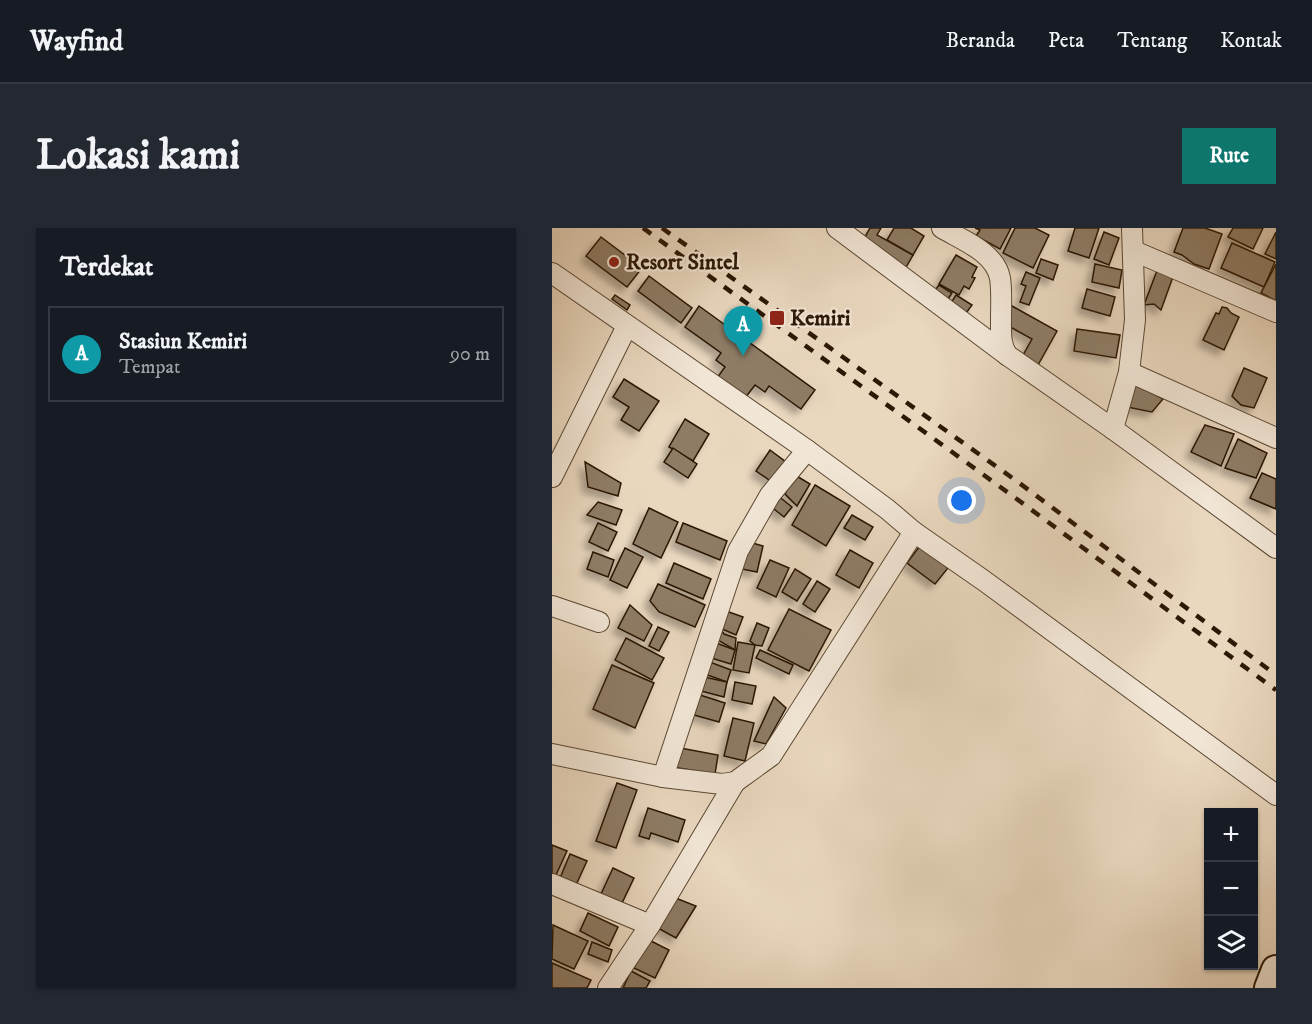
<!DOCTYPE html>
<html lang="id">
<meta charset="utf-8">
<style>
:root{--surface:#171b24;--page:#242831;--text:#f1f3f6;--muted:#9ea1a6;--line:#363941;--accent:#0f766e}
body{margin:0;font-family:"IM FELL DW Pica",serif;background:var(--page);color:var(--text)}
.controls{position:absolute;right:18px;bottom:18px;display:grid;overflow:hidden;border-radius:0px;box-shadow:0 2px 4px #0004}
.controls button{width:54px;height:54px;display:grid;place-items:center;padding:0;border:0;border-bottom:2px solid var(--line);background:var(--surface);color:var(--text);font:30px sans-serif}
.you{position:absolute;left:410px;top:273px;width:21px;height:21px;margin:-15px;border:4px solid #fff;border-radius:50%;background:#1a73e8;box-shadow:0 0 0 9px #1a73e833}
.badge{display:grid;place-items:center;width:39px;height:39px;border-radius:50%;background:var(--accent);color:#fff;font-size:20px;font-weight:700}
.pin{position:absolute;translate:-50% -50px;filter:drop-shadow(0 2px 3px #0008)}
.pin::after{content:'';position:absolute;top:32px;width:21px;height:18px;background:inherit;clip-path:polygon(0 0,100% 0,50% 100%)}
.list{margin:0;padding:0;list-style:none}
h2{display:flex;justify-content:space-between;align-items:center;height:78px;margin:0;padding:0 24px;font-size:26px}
h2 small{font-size:20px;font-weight:400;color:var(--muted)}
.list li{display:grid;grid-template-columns:39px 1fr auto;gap:18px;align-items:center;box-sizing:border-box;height:96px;margin:0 12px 12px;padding:0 12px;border:2px solid var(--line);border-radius:0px}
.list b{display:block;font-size:22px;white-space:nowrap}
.list p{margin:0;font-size:20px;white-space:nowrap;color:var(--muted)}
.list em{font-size:20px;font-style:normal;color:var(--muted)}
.icon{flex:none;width:33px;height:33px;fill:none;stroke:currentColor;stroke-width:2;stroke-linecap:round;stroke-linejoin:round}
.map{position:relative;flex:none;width:724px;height:760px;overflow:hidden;border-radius:0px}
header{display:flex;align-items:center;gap:36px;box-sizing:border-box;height:84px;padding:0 30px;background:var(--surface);border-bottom:2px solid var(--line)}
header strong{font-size:28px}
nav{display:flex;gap:33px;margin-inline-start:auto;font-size:21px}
.intro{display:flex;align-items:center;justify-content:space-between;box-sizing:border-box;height:144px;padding:0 36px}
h1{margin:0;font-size:42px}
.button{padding:15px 27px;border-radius:0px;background:var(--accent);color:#fff;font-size:21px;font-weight:700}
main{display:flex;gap:36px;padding:0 36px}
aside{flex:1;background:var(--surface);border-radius:0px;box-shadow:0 2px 4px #0004}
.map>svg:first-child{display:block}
.building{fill:#8e7b65;stroke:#2c1805;stroke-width:1.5;filter:url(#shadow)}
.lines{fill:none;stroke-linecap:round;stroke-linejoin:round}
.street-casing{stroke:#5b4833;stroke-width:22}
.secondary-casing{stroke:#2c1805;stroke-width:32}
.street{stroke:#f1e5d5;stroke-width:20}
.secondary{stroke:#f1e5d5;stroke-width:28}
.rail{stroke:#2c1805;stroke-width:4.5;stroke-dasharray:10 10;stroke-linecap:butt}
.poi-dot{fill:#8f2418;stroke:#f1e5d5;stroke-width:2}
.labels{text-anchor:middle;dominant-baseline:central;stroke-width:4.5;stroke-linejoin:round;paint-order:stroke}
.poi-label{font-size:22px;font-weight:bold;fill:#2c1805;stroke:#f1e5d5;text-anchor:start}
</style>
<header>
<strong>Wayfind</strong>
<nav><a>Beranda</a><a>Peta</a><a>Tentang</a><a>Kontak</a></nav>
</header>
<div class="intro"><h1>Lokasi kami</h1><a class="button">Rute</a></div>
<main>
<aside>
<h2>Terdekat<small></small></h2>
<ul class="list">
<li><span class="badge" style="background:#0f9aa8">A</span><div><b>Stasiun Kemiri</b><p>Tempat</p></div><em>90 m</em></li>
</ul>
</aside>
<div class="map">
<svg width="724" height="760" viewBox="0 0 724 760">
<defs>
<filter id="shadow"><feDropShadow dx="-5.5" dy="5.5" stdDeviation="3" flood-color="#0004"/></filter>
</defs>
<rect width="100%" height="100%" fill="#e9d7be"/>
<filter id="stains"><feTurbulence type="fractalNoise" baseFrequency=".00333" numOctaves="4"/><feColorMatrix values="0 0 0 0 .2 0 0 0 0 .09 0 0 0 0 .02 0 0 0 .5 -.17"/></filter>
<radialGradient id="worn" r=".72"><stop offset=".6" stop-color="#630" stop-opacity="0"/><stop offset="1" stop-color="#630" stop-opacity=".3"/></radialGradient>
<g class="building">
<path d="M318 0H329L325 7 361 27 353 41 309 16Z"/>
<path d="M342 0H359L372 8 361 27 335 12Z"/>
<path d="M423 0H459L448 21 424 8 428 2Z"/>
<path d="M463 0H483L497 7 481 40 451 25Z"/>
<path d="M523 0H547L537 30 516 23Z"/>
<path d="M631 0H653L670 6 657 41 642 36 630 27 622 24Z"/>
<path d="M681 0H711L701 21 676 9Z"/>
<path d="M552 4 567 10 557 37 542 31Z"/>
<path d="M724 4V31L713 26Z"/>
<path d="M49 9 90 40 75 59 34 28Z"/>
<path d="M680 15 723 34 712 59 669 40Z"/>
<path d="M404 27 425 39 420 49 423 50 417 61 412 58 407 67 387 56Z"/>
<path d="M489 31 506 37 501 52 484 45Z"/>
<path d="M543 36 570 42 567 60 540 54Z"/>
<path d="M724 36V73L709 65Z"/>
<path d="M606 40 622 46 609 82 602 76 592 77Z"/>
<path d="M474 44 488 50 477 77 468 74 474 58 469 56Z"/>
<path d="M97 48 140 80 129 95 86 63Z"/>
<path d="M387 57 400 65 394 74 381 65Z"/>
<path d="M535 61 563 69 558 88 530 80Z"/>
<path d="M63 67 78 77 75 82 60 71Z"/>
<path d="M404 67 420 77 412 88 397 78Z"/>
<path d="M147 78 263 162 249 181 217 158 213 164 203 157 193 170 165 150 173 139 164 132 169 125 133 99Z"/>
<path d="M460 78 505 103 486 137 470 129 480 111 451 95Z"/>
<path d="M670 79 675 80 679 85 687 89 672 122 651 112 664 85 667 86Z"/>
<path d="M525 101 568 107 564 130 522 123Z"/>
<path d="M692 140 715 150 702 180 689 177 680 168Z"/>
<path d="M72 151 107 173 87 203 69 192 77 179 61 169Z"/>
<path d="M582 154 611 171 600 184 575 179Z"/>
<path d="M133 191 157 206 141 233 117 219Z"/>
<path d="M653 197 682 206 669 238 639 224Z"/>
<path d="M686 211 715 225 704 250 673 240Z"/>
<path d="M121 220 145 236 136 250 112 234Z"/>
<path d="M218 222 234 234 220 254 204 243Z"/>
<path d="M33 234 69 255 66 268 36 259Z"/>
<path d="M710 245 724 251V281L698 270Z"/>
<path d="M243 247 258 256 245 278 233 266Z"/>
<path d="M263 257 298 278 274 318 240 297Z"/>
<path d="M225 267 240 279 232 289 217 277Z"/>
<path d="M46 274 70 282 64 297 35 287Z"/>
<path d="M97 280 126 294 109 330 81 316Z"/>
<path d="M300 287 321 299 313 312 292 300Z"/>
<path d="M46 295 65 304 56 323 37 314Z"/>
<path d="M131 295 175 313 168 332 124 314Z"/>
<path d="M197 314 211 318 205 344 190 341Z"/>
<path d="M367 319 396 340 383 356 355 335Z"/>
<path d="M73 320 91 329 75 360 58 352Z"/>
<path d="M298 322 321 335 307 360 284 347Z"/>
<path d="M41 324 62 332 56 349 35 341Z"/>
<path d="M218 332 237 340 224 369 205 360Z"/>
<path d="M122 335 159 351 151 371 114 355Z"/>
<path d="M243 341 259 351 245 373 230 364Z"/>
<path d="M265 353 278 361 263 384 251 376Z"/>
<path d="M106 356 153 377 143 399 107 384 98 373Z"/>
<path d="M78 377 100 397 92 413 66 400Z"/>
<path d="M237 381 279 402 257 443 216 422Z"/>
<path d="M174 383 191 389 184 407 168 400Z"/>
<path d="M205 395 217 400 210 418 203 417 198 413Z"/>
<path d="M106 399 117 404 107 423 97 418Z"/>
<path d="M168 400 172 406 184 410 183 422 164 411Z"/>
<path d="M74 410 112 430 100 452 63 432Z"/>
<path d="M186 414 203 417 197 445 181 442Z"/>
<path d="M164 415 183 422 179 436 159 430Z"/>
<path d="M208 422 241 437 237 446 204 430Z"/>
<path d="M155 433 179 442 175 454 150 445Z"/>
<path d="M60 437 102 455 83 500 41 481Z"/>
<path d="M152 449 175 454 172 469 149 463Z"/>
<path d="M183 454 204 458 200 476 180 472Z"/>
<path d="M148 467 173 475 167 494 142 487Z"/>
<path d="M222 469 234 480 214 516 202 513Z"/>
<path d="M181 490 202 495 193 533 172 528Z"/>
<path d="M123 519 166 527 163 546 120 539Z"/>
<path d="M65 555 85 562 64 620 44 613Z"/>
<path d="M96 580 133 592 126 614 99 605 97 611 87 608Z"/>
<path d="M0 617 15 623 3 649 0 648Z"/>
<path d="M18 626 35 633 24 657 8 650Z"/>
<path d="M61 640 82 650 70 675 49 666Z"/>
<path d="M121 669 144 678 124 710 104 699Z"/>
<path d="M36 685 66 699 57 718 28 703Z"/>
<path d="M1 697 36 713 22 741 0 731Z"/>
<path d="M97 712 117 722 103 750 82 740Z"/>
<path d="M40 714 60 722 56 734 36 726Z"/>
<path d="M0 735 39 752 35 760H0Z"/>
<path d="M79 743 98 753 94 760H71Z"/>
</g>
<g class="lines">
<defs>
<g id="street">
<path d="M285 0 455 127 561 201 724 320"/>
<path d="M390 0C410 12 443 24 448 50 450 63 449 78 449 91 449 104 448 116 455 127"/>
<path d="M582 23 724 84"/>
<path d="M0 45 255 222 335 281 362 304 431 352 724 567"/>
<path d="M577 144 724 210"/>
<path d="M561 201 577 144 583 92 580 0"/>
<path d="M0 249 75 98"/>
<path d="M0 378 47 394"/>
<path d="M0 526 111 549 170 556 183 554 219 528 362 304"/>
<path d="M111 549 186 323 218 267 255 222"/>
<path d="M0 656 98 697"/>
<path d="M56 760 98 697 183 554"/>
</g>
<path id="secondary" d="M717 760 724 742"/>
</defs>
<use href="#street" class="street-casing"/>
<use href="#secondary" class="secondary-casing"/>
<use href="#street" class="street"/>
<use href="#secondary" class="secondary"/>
<g class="rail">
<path d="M91 0 458 266 724 462"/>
<path d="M110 0 466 254 724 447"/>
</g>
</g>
<g class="poi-dot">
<circle cx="62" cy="34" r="6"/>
<rect x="217" y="82" width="16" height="16" rx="3"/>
</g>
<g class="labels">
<g class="poi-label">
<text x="74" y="34">Resort Sintel</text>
<text x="238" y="90">Kemiri</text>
</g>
</g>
<rect width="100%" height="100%" filter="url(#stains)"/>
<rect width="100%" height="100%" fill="url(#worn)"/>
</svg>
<div class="controls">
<button>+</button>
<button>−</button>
<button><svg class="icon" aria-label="layers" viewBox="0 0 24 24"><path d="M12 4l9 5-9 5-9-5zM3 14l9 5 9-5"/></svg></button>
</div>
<div class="you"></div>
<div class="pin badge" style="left:191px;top:128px;background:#0f9aa8">A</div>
</div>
</main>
